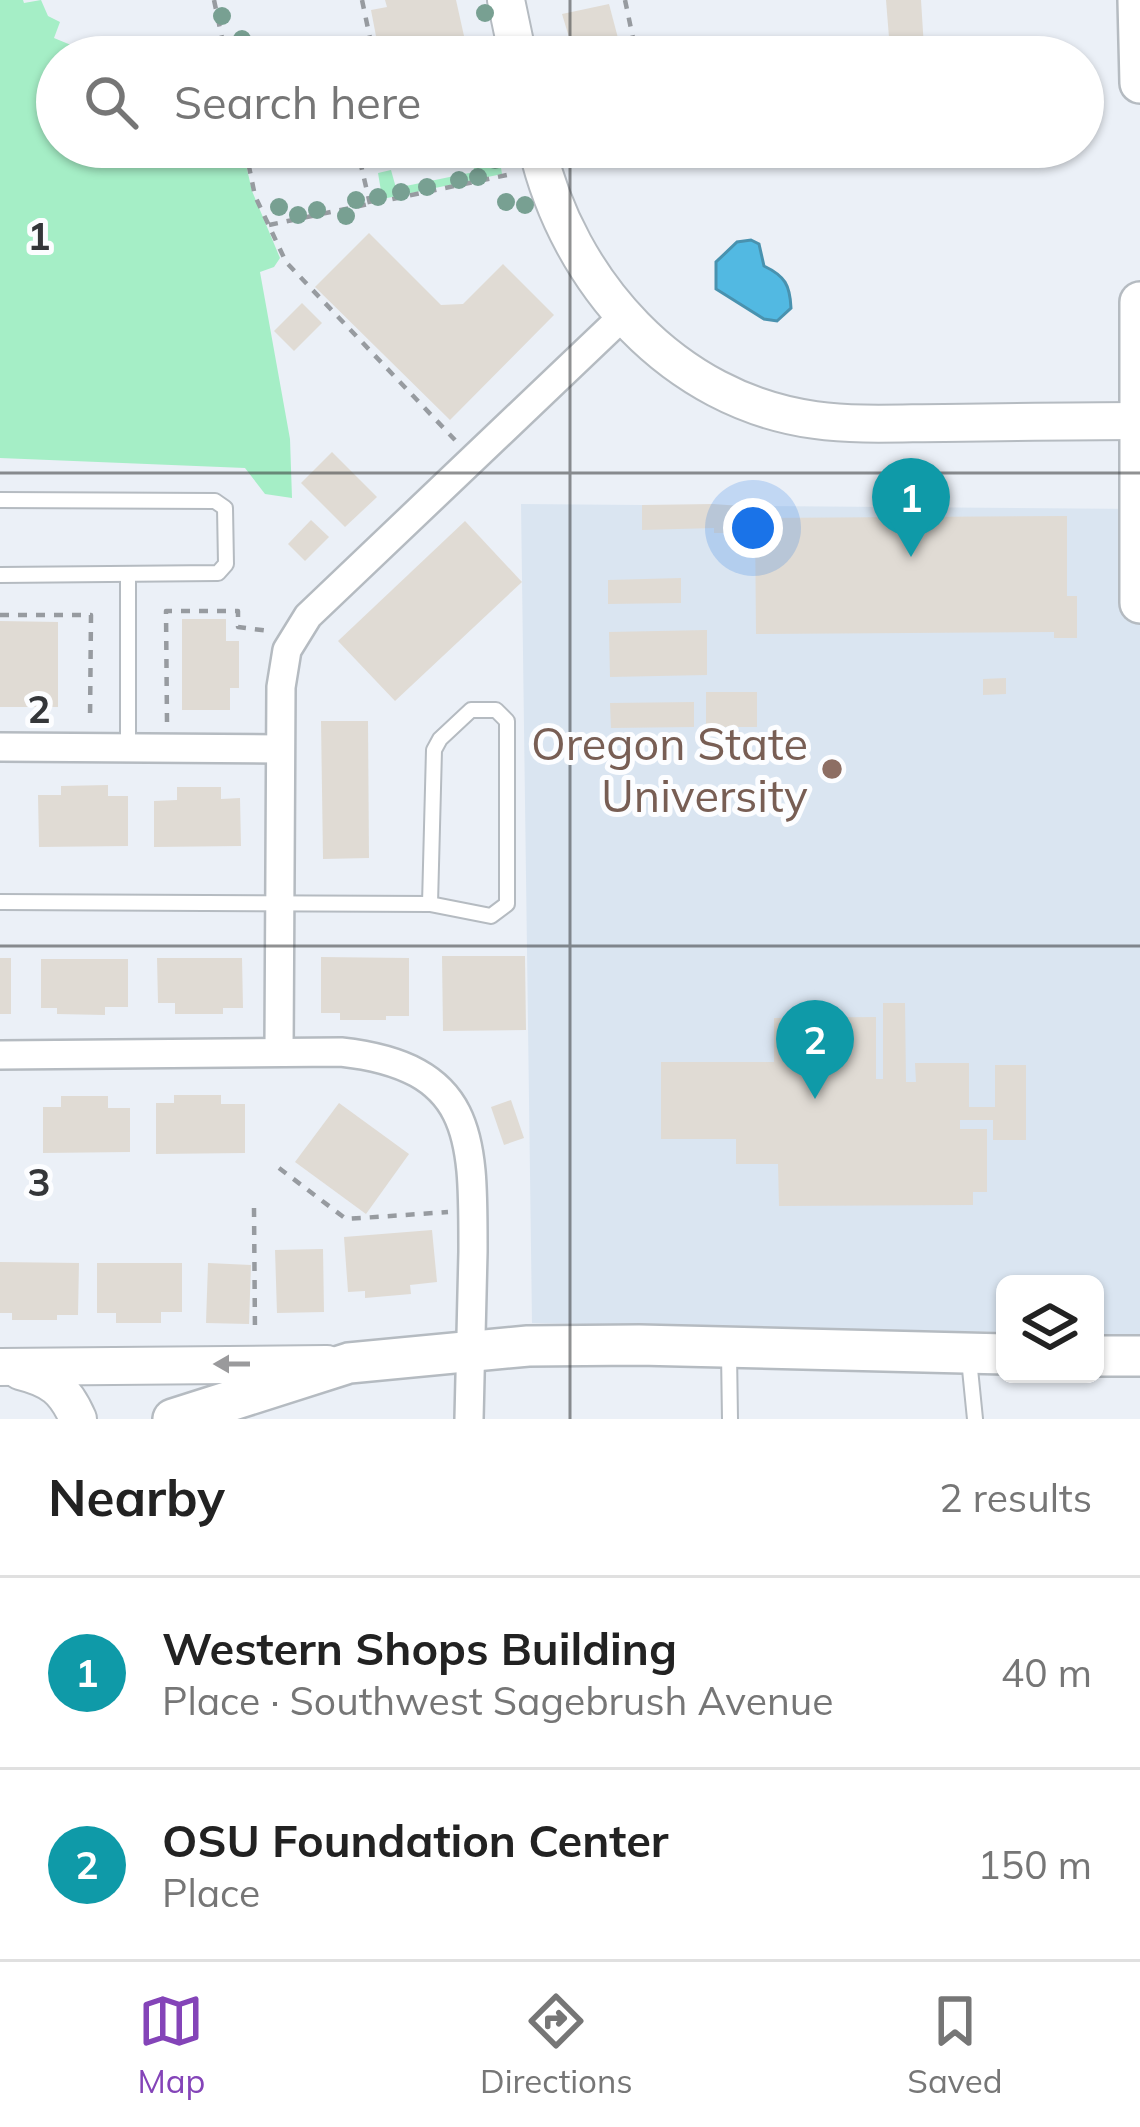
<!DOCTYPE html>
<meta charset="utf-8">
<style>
:root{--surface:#fff;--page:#f6f6f6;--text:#222;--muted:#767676;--line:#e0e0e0;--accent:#8444b8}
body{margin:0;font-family:Mulish,sans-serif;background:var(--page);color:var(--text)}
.controls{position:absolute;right:36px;bottom:36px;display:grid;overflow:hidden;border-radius:18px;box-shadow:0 3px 9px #0004}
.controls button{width:108px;height:108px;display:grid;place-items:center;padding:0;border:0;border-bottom:3px solid var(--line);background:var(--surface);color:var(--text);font:60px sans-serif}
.you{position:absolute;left:753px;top:528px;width:42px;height:42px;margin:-30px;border:9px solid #fff;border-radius:50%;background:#1a73e8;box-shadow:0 0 0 18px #1a73e833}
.badge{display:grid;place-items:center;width:78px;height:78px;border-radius:50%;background:var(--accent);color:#fff;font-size:39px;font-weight:700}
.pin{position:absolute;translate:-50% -99px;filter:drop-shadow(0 3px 6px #0008)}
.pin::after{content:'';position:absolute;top:63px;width:42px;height:36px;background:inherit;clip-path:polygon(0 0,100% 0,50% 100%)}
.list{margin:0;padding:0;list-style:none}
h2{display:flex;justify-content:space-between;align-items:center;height:156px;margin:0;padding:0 48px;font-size:51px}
h2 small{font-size:39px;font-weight:400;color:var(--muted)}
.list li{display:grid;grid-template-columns:78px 1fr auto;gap:36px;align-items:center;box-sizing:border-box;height:192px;padding:0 48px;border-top:3px solid var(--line)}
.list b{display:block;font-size:45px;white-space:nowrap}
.list p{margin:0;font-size:39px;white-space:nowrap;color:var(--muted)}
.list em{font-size:39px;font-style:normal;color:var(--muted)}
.icon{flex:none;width:66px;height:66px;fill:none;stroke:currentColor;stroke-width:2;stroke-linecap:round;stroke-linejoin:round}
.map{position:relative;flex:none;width:1140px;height:1419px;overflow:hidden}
.search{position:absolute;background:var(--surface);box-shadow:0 3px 9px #0004;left:36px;right:36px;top:36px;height:132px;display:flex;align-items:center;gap:30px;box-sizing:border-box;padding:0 42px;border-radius:66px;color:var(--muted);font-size:45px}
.sheet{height:540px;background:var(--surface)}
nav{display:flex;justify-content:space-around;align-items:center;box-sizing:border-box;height:168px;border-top:3px solid var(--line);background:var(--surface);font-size:33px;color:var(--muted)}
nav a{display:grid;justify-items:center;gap:6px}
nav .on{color:var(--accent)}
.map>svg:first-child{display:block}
.built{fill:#dae5f1}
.green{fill:#a5eec6}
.water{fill:#52b9e2;stroke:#4992af;stroke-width:3}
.building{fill:#e0dbd4}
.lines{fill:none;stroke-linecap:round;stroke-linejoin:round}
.service-casing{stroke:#b5bbc1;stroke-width:18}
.minor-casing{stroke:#b5bbc1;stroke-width:32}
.tertiary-casing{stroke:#b5bbc1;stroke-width:40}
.secondary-casing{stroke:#b5bbc1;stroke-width:44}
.path{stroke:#979ba0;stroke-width:4.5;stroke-dasharray:9 9;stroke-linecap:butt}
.service{stroke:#fff;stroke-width:14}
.minor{stroke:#fff;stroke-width:27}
.tertiary{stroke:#fff;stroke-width:36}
.secondary{stroke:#fff;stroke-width:39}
.tree{fill:#78a092}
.oneway{fill:#9a9a9c}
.grid{fill:none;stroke:#343639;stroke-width:3;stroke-opacity:0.55}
.education-dot{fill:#8d6e63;stroke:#fcfdff;stroke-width:4.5}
.labels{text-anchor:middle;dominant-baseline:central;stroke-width:10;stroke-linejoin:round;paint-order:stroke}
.education-label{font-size:45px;fill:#785e54;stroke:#fcfdff;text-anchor:end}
.grid-label{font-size:39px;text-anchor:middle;font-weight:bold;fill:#343639;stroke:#fcfdff;stroke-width:10;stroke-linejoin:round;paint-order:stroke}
</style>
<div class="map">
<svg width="1140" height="1419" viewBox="0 0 1140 1419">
<rect width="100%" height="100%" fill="#ebf0f7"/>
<path class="built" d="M521 504 1140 509V1335L1095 1334V1284H1005V1332L532 1323Z"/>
<g class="green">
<path d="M0 0H23L24 3 41 0 48 16 60 22 54 38 100 57H57V147H242L252 191 280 258 274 267 260 272 290 439 292 498 265 494 245 468 0 458Z"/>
<path d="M498 149 502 174 373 201 371 194 381 191 378 173 391 170 396 188 474 172 473 155Z"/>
</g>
<path class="water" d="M751 240 759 244 764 266C785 276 790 285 791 308L777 321 764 319 716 289V262L737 242Z"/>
<g class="building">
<path d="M385 0H456L466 45 447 50 468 46 470 57H380L371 10 387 7Z"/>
<path d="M886 0H921L924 48 890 50Z"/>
<path d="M609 4 623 57H575L562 14Z"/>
<path d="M369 233 441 305 463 304 503 264 554 315 450 420 315 287Z"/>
<path d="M302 303 322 323 294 351 274 331Z"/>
<path d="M332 452 377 497 345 527 301 483Z"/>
<path d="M713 504 741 506V533H714V528L642 530V505Z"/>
<path d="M1067 516V596H1077V638H1054V632L756 634 755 518Z"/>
<path d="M311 520 329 537 305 561 288 544Z"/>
<path d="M465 521 522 582 395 701 338 641Z"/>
<path d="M681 578V603L608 604V580Z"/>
<path d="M182 619H226V641H239V688H230V710H182Z"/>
<path d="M0 621 58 622V707H0Z"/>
<path d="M707 630V675L610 677 609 632Z"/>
<path d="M1006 678V694L983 695V679Z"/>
<rect x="706" y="692" width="51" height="35"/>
<path d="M694 702V727L611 728 610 703Z"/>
<path d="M321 721H368L369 858 323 859Z"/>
<path d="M108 785V796H128V846L39 847 38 795H61V786Z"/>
<path d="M177 787H221V799L240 798 241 846 154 847V801L177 800Z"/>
<path d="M442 956H525L526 1030 443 1031Z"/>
<path d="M321 957 409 958V1016H386V1020H340V1013H321Z"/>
<rect x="0" y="958" width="11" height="56"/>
<path d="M157 958H242L243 1008H223V1014H175V1003H158Z"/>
<path d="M41 959H128V1007H105V1015L57 1014V1008H41Z"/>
<path d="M883 1003H905L906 1082H916L915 1063H969V1107H995V1065H1026V1140H993V1120H960V1129H987V1192H973V1205L779 1206 778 1164H736V1139H661V1062H774V1018L876 1017V1079H883Z"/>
<path d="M174 1095H221V1104H245V1153L156 1154V1103H174Z"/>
<path d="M61 1096H108V1108H130V1152L43 1153V1107H61Z"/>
<path d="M511 1100 524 1138 504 1145 491 1107Z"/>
<path d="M339 1103 409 1154 366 1214 295 1162Z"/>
<path d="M432 1230 437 1282 410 1285 411 1294 365 1298V1291L348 1292 344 1237Z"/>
<path d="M323 1249 324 1312 277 1313 275 1250Z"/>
<path d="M0 1262 79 1263 78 1315H57V1320H12V1313H0Z"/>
<path d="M97 1263H182V1312H161V1323H116V1313H97Z"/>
<path d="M208 1263 251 1265 249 1324 206 1323Z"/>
</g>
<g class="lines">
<defs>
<g id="service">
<path d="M0 500 215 501 225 508 226 564 218 573 0 575"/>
<path d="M128 575V748"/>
<path d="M0 902 430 904 491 916 507 904V721L496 710H471L440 739 434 750 430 904"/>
<path d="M729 1353 730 1419"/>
<path d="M969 1359 975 1419"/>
</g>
<g id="minor">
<path d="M0 747 279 749"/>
<path d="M279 1051 281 687 287 650 308 616 622 317"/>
<path d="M0 1055 341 1052C476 1067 473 1139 473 1252 472 1308 470 1363 469 1419"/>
</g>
<g id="tertiary">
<path d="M506 0 518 57"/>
<path d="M537 147C568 282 674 401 815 420 858 426 902 423 944 423 1009 422 1074 421 1138 421"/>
<path d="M0 1367 327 1364"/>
<path d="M20 1371C52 1379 65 1389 78 1419"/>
</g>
<g id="secondary">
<path d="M1138 0 1140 83"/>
<path d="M1140 302V603"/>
<path d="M1095 1356H1140"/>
<path d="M173 1419 349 1363 528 1346 639 1345 1005 1354"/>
</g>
</defs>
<use href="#service" class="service-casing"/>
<use href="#minor" class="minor-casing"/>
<use href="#tertiary" class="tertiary-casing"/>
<use href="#secondary" class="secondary-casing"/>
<g class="path">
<path d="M214 0 226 57"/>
<path d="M362 0 374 57"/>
<path d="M625 0 637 57"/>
<path d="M469 53 481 50"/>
<path d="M245 147 255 196 286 262 455 440"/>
<path d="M392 147 394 154"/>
<path d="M360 161 370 204"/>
<path d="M269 225 507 175"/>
<path d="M0 615H91L90 721"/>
<path d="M167 722 166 611H238V627L269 631"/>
<path d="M279 1168 346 1219 448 1212"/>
<path d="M254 1208 255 1333"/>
</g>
<use href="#service" class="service"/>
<use href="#minor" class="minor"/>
<use href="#tertiary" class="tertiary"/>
<use href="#secondary" class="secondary"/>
</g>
<g class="tree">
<circle cx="485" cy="13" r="9"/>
<circle cx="222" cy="16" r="9"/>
<circle cx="242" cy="39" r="9"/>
<circle cx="208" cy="46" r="9"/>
<circle cx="495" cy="160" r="9"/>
<circle cx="478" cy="177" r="9"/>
<circle cx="459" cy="180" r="9"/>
<circle cx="427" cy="187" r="9"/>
<circle cx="401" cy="192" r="9"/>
<circle cx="378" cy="197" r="9"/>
<circle cx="356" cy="200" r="9"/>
<circle cx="506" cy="202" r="9"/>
<circle cx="525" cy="205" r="9"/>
<circle cx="279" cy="207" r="9"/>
<circle cx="317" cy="210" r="9"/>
<circle cx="298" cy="215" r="9"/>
<circle cx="346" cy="216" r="9"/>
</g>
<defs><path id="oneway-solid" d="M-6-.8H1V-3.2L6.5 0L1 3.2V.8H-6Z" transform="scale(3)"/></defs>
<use class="oneway" href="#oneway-solid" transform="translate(232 1364) rotate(180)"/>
<path class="grid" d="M570 0V57M570 147V1419M0 473H1140M0 946H1140"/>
<circle class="education-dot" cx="832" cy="769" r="12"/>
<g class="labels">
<g class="education-label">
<text x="808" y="743">Oregon State<tspan x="808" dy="52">University</tspan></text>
</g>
</g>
<g class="grid-label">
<text x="39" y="250">1</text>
<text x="39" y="723">2</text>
<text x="39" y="1196">3</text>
</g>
</svg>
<div class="controls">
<button><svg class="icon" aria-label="layers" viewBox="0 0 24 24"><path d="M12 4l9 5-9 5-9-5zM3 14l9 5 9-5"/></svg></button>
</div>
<div class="you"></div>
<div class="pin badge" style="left:911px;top:557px;background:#0f9aa8">1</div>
<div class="pin badge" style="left:815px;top:1099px;background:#0f9aa8">2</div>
<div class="search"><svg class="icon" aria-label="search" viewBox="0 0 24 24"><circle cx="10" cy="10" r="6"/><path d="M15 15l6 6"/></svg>Search here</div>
</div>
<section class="sheet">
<h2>Nearby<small>2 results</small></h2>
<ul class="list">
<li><span class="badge" style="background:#0f9aa8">1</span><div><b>Western Shops Building</b><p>Place · Southwest Sagebrush Avenue</p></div><em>40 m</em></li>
<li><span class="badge" style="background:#0f9aa8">2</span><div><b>OSU Foundation Center</b><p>Place</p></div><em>150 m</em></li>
</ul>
</section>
<nav>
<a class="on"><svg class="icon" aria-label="map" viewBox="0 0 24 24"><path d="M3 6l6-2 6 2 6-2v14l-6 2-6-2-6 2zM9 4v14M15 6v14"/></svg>Map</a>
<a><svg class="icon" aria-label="directions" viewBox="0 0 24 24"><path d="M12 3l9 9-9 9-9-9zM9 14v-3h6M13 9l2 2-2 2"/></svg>Directions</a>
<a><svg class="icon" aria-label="saved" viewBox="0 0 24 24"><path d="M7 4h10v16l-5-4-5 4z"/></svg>Saved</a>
</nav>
